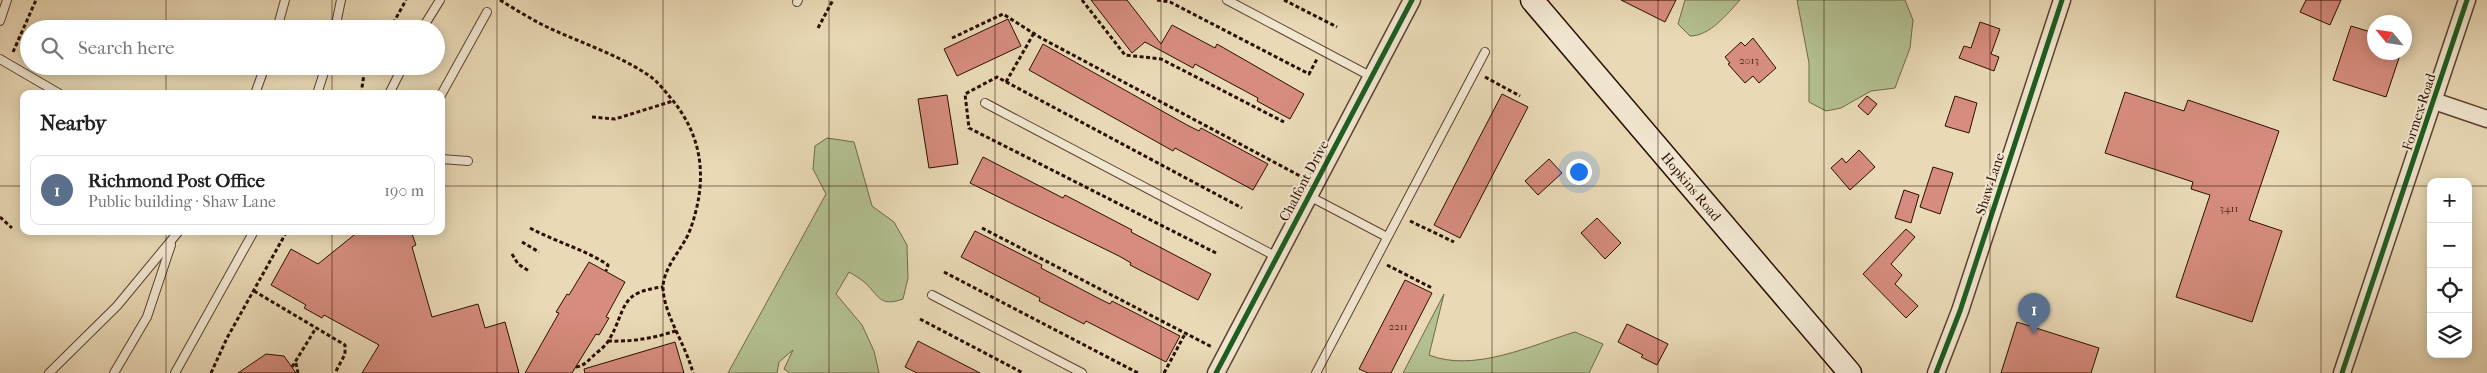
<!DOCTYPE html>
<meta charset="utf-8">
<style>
:root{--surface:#fff;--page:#f6f6f6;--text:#222;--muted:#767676;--line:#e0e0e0;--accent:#2563eb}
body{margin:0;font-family:"IM FELL French Canon",serif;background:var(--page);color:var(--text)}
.controls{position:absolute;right:15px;bottom:15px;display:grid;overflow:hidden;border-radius:10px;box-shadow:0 2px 12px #0003}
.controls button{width:45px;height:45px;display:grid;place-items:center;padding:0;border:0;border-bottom:1px solid var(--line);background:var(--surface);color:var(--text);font:25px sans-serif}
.compass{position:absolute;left:2367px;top:15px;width:45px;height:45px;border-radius:50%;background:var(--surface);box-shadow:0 2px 12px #0003;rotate:299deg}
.you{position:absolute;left:1578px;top:171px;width:18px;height:18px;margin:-12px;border:4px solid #fff;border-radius:50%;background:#1a73e8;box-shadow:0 0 0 8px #1a73e833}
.badge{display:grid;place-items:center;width:32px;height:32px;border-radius:50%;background:var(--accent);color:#fff;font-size:16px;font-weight:700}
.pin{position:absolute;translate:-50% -41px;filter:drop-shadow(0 1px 2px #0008)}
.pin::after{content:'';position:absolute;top:26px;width:18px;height:15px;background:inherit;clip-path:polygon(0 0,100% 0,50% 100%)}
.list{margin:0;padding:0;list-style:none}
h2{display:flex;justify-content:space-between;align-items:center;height:65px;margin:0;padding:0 20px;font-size:21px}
h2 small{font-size:16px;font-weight:400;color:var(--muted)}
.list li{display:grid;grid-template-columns:32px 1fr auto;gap:15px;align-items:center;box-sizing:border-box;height:70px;margin:0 10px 10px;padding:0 10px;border:1px solid var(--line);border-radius:10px}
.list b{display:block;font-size:19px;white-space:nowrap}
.list p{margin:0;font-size:16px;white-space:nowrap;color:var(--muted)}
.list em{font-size:16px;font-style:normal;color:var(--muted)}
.icon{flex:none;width:28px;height:28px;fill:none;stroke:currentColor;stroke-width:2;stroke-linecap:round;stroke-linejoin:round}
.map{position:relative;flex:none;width:2487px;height:373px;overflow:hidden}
.search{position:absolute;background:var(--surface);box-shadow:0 2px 12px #0003;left:20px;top:20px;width:425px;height:55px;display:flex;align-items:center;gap:12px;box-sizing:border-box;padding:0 18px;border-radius:28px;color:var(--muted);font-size:19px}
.panel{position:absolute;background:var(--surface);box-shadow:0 2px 12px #0003;left:20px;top:90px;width:425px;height:145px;border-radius:10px}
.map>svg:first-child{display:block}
.green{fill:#b3c091;stroke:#706848}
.building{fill:#d68c7e;stroke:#2c0f00}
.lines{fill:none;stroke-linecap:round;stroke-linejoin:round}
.service-casing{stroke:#5b422e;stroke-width:10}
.minor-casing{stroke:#5b422e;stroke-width:19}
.secondary-casing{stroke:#2c0f00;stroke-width:25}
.path{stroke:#2c0f00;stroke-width:3;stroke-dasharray:4 2.5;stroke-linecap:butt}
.service{stroke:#f1e6d0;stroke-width:8}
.minor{stroke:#f1e6d0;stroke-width:16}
.secondary{stroke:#f1e6d0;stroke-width:22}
.cycleway-casing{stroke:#f1e6d0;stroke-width:8}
.cycleway{stroke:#1b5e20;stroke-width:5}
.grid{fill:none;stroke:#2c0f00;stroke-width:1;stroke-opacity:0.55}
.labels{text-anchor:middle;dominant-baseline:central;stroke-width:4;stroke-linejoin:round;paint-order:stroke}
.number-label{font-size:11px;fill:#562e20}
.street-label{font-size:14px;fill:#2c0f00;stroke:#f1e6d0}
</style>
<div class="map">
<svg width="2487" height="373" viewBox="0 0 2487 373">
<rect width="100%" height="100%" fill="#e9d9b6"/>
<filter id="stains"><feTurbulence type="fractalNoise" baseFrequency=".004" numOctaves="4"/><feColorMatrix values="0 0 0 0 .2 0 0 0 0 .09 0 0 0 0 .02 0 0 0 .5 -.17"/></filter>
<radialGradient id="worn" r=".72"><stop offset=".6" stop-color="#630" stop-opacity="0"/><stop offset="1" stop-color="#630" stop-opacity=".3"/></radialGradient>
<g class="green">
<path d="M1685 0H1740C1727 14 1710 36 1690 36L1678 24Z"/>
<path d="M1797 0H1905L1913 20 1910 48 1895 88 1871 91 1841 108 1826 111 1809 102V63Z"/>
<path d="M827 138 854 142 872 206 894 222 907 245 908 278 903 299C878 308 879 294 863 281 859 278 854 275 849 272L836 294 862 325 874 351 879 373H790L784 369 793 350 779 362 777 373H728L826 194 813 169 815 146Z"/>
<path d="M1444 294 1429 355C1474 373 1532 345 1575 332L1603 344 1589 373H1403Z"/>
</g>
<g class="building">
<path d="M1091 0H1127L1161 44 1172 25 1215 48 1217 44 1304 94 1290 119 1257 101 1258 98 1195 64 1193 68 1145 42 1132 53Z"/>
<path d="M1621 0H1676L1665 22Z"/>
<path d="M2306 0H2341L2330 25 2300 12Z"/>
<path d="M1008 19 1021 46 957 76 944 49Z"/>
<path d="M1980 22 2000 29 1991 54 1999 57 1994 71 1959 58 1964 46 1971 48Z"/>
<path d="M2351 26 2374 33V52H2401L2386 97 2333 80Z"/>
<path d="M1753 38 1776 68 1759 83 1753 76 1745 83 1728 64 1730 63 1725 57 1741 42 1745 46Z"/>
<path d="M1043 44 1187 125 1199 131 1201 128 1268 164 1253 190 1175 148 1173 151 1029 70Z"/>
<path d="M2125 92 2184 111 2188 100 2279 131 2249 220 2282 231 2252 322 2176 297 2210 195 2191 189 2193 182 2105 153Z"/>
<path d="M1502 94 1528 107 1460 238 1434 225Z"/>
<path d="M947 95 958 164 929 168 918 99Z"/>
<path d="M1867 96 1877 104 1868 115 1858 106Z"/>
<path d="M1955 96 1977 103 1969 133 1945 126Z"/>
<path d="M1859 150 1875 167 1850 190 1831 168 1842 158 1846 163Z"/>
<path d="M983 157 1063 198 1065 195 1132 230 1131 232 1211 274 1198 300 1130 265 1131 263 1119 256 970 183Z"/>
<path d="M1549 159 1562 173 1538 195 1525 181Z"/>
<path d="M1933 167 1953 173 1940 214 1920 207Z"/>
<path d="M1904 190 1919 195 1911 223 1895 218Z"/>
<path d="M1597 218 1621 243 1605 259 1581 233Z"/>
<path d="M1906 229 1915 237 1891 264 1902 275 1895 284 1918 306 1906 318 1863 274Z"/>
<path d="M359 231H411L416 245 412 247 432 317 478 304 485 328 505 322 519 373H362L379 345 324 315 322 318 304 308 306 305 271 285 291 249 318 264Z"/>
<path d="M975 231 1042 265 1041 268 1098 298 1110 304 1112 301 1180 336 1166 362 1086 321 1084 324 1039 301 1040 298 961 257Z"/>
<path d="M589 262 625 282 606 317 609 318 599 335 596 334 572 373H525L559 313 556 312 567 294 569 295Z"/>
<path d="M1405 280 1432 293 1391 373H1368L1359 369Z"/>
<path d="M2017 322 2099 348 2091 373H2001Z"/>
<path d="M1627 324 1668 344 1657 365 1641 357 1643 355 1618 342Z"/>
<path d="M918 341 980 373H917L905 367Z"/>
<path d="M675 342 684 373H585L584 369Z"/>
<path d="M266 354 284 356 296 373H238Z"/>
</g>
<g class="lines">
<defs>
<g id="service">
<path d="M1227 0 1372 77"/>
<path d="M797 2 798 0"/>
<path d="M0 21 7 0"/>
<path d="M277 29 285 0"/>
<path d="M335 29 341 0"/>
<path d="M422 29 440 0"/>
<path d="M0 59 60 94"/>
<path d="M255 94 265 66"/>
<path d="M317 94 326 66"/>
<path d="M389 94 403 66"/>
<path d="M441 95 487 12"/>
<path d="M985 103 1277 257"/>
<path d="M441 159 468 161"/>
<path d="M1309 196 1387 237"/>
<path d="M932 295 1082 373"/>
<path d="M49 373 117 306 179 231"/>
<path d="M114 373 147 317 171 245"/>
<path d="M175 373 254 231"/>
<path d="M1316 373 1485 52"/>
</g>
<g id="minor">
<path d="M2434 101 2487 119"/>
<path d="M1216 373 1412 0"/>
<path d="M1936 373 1960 311 2062 0"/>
<path d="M2342 373 2467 0"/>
</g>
<path id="secondary" d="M1532 0 1850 373"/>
</defs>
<use href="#service" class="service-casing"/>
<use href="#minor" class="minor-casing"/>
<use href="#secondary" class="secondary-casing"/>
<g class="path">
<path d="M500 0C513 8 526 16 539 23 576 42 617 53 651 77 658 82 664 90 669 96 704 136 708 181 690 230 683 249 663 267 663 288 664 315 686 345 693 373"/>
<path d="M1082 0 1125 55 1161 59 1284 122"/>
<path d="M1157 0 1170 2 1309 74 1317 59"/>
<path d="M1284 0 1337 27"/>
<path d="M818 28 833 0"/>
<path d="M390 29 406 0"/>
<path d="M952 38 1003 14 1041 38 1302 177"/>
<path d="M13 52 36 0"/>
<path d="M1485 77 1520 96"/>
<path d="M1006 82 1034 33"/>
<path d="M361 94 364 74 369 66"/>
<path d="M592 117 615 119 673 101"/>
<path d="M0 217 12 228"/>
<path d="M1410 221 1454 242"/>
<path d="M530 228C556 242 584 249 608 265L606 271"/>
<path d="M982 228 1212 347"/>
<path d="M522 242 539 252"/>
<path d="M1216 253 969 128 965 94 997 77 1242 208"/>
<path d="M512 254 518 264 529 271"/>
<path d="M1387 265 1432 288"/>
<path d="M944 272 1138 373"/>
<path d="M254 291 345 345V354L335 373"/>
<path d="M920 319 1023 373"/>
<path d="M608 341C631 342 656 338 678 330"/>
<path d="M296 363 298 373"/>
<path d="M292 367 316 328"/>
<path d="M576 367C583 366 586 363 592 357 597 352 605 347 609 340 627 309 618 292 663 287"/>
<path d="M211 373 227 338 287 231"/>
<path d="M1164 373 1185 334"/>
</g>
<use href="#service" class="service"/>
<use href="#minor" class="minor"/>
<use href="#secondary" class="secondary"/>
<defs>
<g id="cycleway">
<path d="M1216 373 1412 0"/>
<path d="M1936 373 1960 311 2062 0"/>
<path d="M2342 373 2467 0"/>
</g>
</defs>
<use href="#cycleway" class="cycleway-casing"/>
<use href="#cycleway" class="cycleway"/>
</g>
<path class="grid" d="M166 0V29M332 0V29M497 0V373M663 0V373M829 0V373M995 0V373M1161 0V373M1326 0V373M1492 0V373M1658 0V373M1824 0V373M1990 0V373M2155 0V373M2321 0V373M166 66V94M332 66V94M0 186H24M441 186H2431M2468 186H2487M166 231V373M332 231V373"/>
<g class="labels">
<g class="number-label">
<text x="1749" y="60">2013</text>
<text x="2229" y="208">3411</text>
<text x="1398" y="326">2211</text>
</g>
<g class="street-label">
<text transform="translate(2419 112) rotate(-72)">Formex Road</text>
<text transform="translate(1304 181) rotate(-62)">Chalfont Drive</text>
<text transform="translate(1990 184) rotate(-72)">Shaw Lane</text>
<text transform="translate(1691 187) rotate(50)">Hopkins Road</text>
</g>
</g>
<rect width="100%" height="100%" filter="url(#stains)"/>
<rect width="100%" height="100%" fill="url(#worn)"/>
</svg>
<div class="controls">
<button>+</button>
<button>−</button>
<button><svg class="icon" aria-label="locate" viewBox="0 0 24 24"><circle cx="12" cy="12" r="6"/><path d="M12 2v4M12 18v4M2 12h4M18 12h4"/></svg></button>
<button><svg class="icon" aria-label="layers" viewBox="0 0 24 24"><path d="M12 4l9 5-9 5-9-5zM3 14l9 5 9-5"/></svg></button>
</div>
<svg class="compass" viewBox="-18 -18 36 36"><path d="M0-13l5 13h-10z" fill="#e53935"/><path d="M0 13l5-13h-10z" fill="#767676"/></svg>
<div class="you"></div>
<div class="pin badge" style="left:2034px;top:334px;background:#5c6f8a">1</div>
<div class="search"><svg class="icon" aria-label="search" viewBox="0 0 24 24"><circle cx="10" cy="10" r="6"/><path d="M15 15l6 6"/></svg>Search here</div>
<section class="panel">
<h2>Nearby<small></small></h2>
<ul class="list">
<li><span class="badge" style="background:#5c6f8a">1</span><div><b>Richmond Post Office</b><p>Public building · Shaw Lane</p></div><em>190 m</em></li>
</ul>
</section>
</div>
